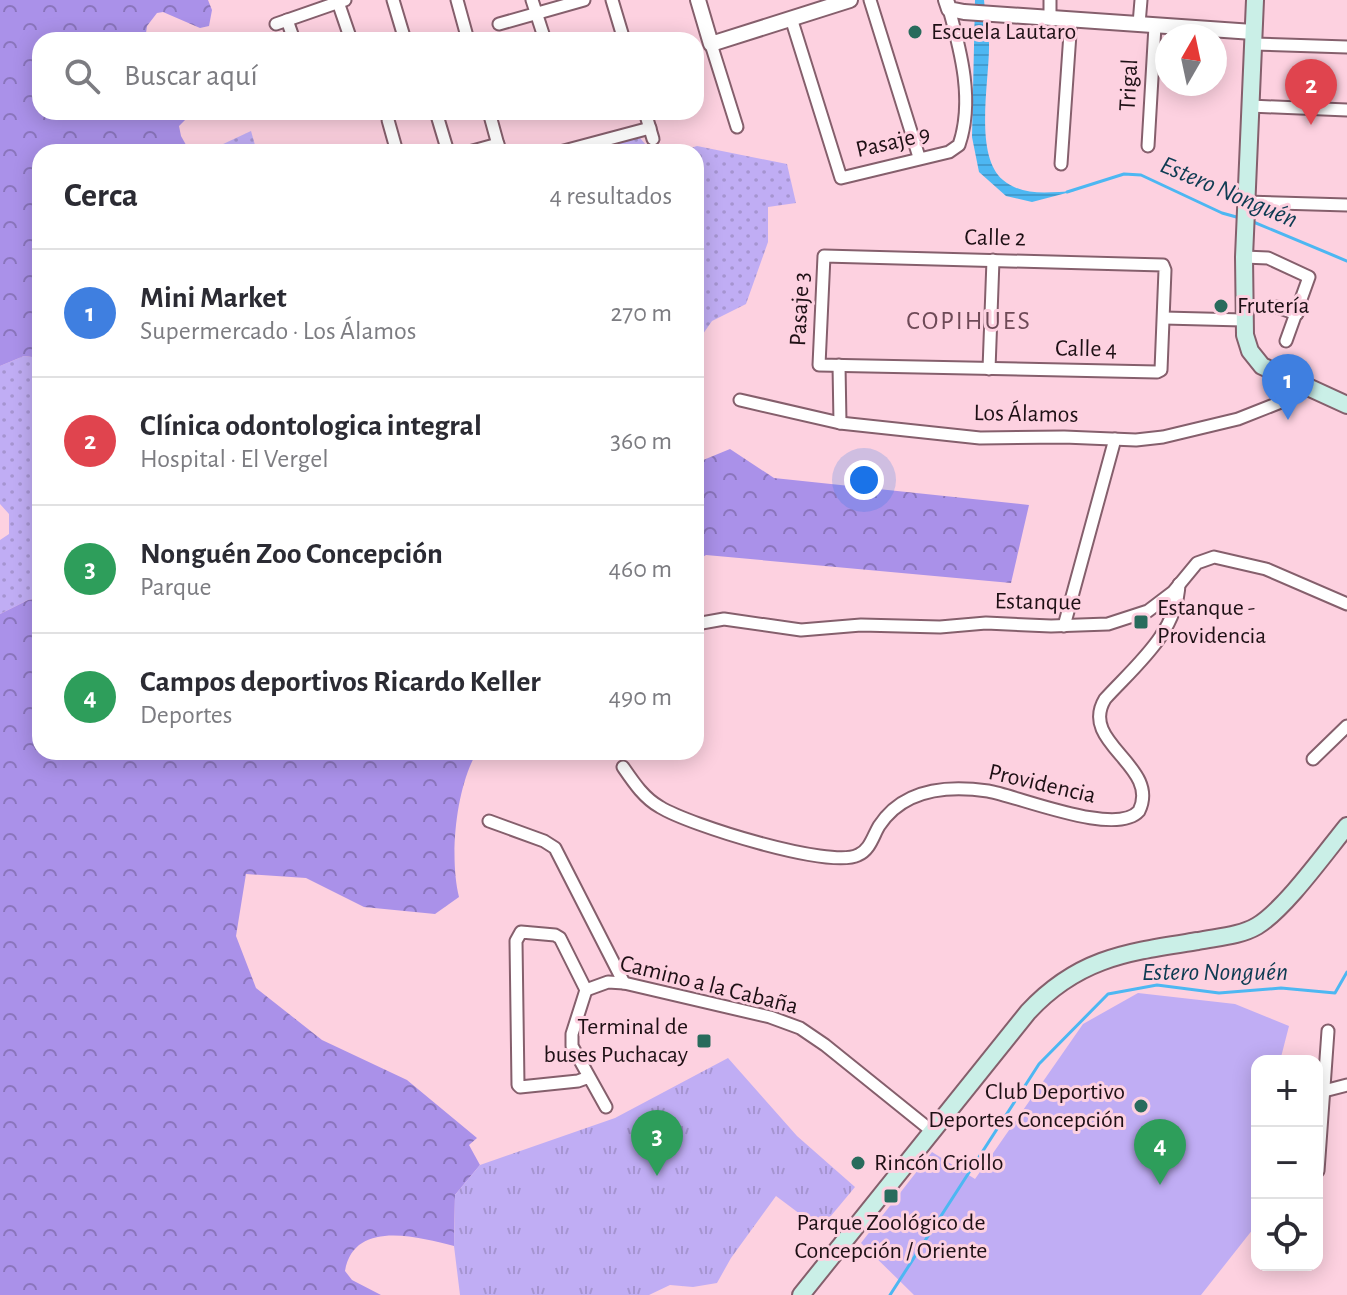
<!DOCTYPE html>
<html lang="es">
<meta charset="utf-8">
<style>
:root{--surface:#fff;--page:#f7f7f7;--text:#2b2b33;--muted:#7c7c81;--line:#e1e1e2;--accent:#286b5c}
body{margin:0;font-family:"Alegreya Sans",sans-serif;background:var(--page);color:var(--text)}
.controls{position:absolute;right:24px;bottom:24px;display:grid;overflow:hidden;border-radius:16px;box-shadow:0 4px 20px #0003}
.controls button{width:72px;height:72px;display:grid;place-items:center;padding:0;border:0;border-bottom:2px solid var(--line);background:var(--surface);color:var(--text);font:40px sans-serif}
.compass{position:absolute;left:1155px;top:24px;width:72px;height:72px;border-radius:50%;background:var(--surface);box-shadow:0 4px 20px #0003;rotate:9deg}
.you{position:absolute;left:864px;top:480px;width:28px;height:28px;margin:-20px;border:6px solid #fff;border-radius:50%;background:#1a73e8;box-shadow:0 0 0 12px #1a73e833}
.badge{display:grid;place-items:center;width:52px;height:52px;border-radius:50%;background:var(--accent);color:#fff;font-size:26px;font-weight:700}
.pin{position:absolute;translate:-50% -66px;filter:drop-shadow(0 2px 4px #0008)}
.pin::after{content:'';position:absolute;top:42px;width:28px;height:24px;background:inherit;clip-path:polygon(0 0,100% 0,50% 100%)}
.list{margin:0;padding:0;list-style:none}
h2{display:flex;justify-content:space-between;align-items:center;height:104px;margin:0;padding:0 32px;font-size:34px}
h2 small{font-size:26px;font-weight:400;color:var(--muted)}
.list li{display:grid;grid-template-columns:52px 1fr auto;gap:24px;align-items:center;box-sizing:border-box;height:128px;padding:0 32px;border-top:2px solid var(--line)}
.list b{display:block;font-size:30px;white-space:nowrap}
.list p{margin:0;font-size:26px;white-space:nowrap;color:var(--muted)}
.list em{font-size:26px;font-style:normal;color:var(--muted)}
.icon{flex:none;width:44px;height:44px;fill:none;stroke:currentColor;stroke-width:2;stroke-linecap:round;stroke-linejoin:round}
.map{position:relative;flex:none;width:1347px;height:1295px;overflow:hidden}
.search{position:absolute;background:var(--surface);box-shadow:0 4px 20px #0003;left:32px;top:32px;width:672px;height:88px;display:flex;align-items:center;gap:20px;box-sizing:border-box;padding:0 28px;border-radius:24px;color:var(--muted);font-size:30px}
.panel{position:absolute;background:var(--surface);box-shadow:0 4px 20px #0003;left:32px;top:144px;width:672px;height:616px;border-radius:24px}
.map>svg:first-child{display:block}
.grass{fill:url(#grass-dots)}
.forest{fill:url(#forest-crowns)}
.park{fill:url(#park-tufts)}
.garden{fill:#c0adf4}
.water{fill:url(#water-rules)}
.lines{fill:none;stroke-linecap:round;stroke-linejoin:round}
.stream{stroke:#4db7f2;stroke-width:3}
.minor-casing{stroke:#855f6c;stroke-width:15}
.tertiary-casing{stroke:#855f6c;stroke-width:18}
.secondary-casing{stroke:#855f6c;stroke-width:20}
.minor{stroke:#fff;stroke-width:11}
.tertiary{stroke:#fff;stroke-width:14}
.secondary{stroke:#caefe7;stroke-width:16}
.poi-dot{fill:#286b5c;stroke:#fdd1e0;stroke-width:3}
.labels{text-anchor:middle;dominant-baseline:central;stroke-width:6;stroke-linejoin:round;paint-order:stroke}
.poi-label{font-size:24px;fill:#1e1015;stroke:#fdd1e0;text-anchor:start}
.street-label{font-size:24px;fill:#1e1015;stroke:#fdd1e0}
.water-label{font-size:26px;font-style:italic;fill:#0d3b52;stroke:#fdd1e0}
.neighbourhood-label{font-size:26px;letter-spacing:2px;fill:#6e4a57;stroke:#fdd1e0}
</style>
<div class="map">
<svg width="1347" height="1295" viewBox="0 0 1347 1295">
<defs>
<pattern id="grass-dots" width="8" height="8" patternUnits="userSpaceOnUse" patternTransform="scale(2)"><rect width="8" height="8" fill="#c0adf4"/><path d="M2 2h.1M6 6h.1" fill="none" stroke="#a594d0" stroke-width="1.8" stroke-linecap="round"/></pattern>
<pattern id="forest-crowns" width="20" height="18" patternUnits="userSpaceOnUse" patternTransform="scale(2)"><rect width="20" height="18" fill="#aa91e9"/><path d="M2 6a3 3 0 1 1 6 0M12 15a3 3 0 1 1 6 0" fill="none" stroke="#8a75bc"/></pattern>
<pattern id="park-tufts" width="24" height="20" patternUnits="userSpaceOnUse" patternTransform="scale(2)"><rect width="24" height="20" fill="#c0adf4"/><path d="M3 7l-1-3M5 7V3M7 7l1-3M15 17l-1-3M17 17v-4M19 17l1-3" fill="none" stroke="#a594d0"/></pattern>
<pattern id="water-rules" width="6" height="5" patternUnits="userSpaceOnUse" patternTransform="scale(2)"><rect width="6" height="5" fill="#4db7f2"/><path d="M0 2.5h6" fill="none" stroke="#439ccf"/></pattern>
</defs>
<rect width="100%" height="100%" fill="#fdd1e0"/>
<g class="grass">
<path d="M251 131 257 152H206Z"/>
<path d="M640 138 652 152H592L591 148Z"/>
<path d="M697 146 787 164 796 203 768 207V242L746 304 712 321 696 344V152H678Z"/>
<path d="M24 356 40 358V598L28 600 0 614V540L9 534V514L0 504V366Z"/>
</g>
<g class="forest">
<path d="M0 0H208L212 10 209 26 200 28 163 12 157 13 147 26 145 40H40V112H193L179 126 181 136 190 152H40V358L24 356 0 366Z"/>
<path d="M730 449 774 478 1029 505 1011 583 706 555 696 561V463Z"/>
<path d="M40 598V752H477C456 787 449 857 459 897L435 914 364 907 306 878 246 874 236 936 256 988 322 1040 407 1080 477 1138 469 1145 480 1165 455 1195 454 1246C418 1237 354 1219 345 1271L352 1280 381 1295H0V614L28 600Z"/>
</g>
<path class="park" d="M728 1058 797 1136 855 1187 820 1229 776 1196 731 1258 717 1283 693 1287 670 1285 649 1295H460L454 1246 455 1195 480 1165 615 1118Z"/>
<path class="garden" d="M1138 993 1235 1004 1289 1026 1280 1061H1257V1224L1201 1295H914L861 1243 932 1152 975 1179 1083 1024Z"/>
<path class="water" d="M975 0H984C985 14 988 29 989 43 990 78 973 155 1003 180 1023 197 1050 192 1074 191L1032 202 1006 196 979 172 972 137Z"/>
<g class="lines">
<g class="stream">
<path d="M1067 192 1124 174 1141 175 1222 213 1240 218"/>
<path d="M1251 221 1347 261"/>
<path d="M890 1295 1039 1064 1108 994 1157 985 1219 993 1281 988 1335 993 1347 972"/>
</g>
<defs>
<g id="minor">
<path d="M393 0 405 40"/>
<path d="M457 0 468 40"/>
<path d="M532 0 545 40"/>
<path d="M612 0 624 40"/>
<path d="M870 0 919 157"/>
<path d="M338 2 351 40"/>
<path d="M791 18 841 178 949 152 959 145C974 101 961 52 949 9"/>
<path d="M1050 18V0"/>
<path d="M287 20 294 40"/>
<path d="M276 24 345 0"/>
<path d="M499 24 584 0"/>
<path d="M1139 24 1141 0"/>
<path d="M711 44 737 127"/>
<path d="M1253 44 1347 47"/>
<path d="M1250 106 1347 110"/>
<path d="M436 112 448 152"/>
<path d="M489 112 500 152"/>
<path d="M645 112 653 139"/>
<path d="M388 120 397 152"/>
<path d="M1148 146 1155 26"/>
<path d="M469 152 498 144"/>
<path d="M560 152 650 128"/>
<path d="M1061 164 1071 19"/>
<path d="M1246 202 1347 205"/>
<path d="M824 256 1163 265 1165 270 1161 370 1157 372 819 365Z"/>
<path d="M1244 257 1268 258 1309 277 1286 341"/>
<path d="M1277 307 1297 314"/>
<path d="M1164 318 1243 320"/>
<path d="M839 365 840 423"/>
<path d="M989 369 993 260"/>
<path d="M740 400 840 423 980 438 1064 437 1136 440 1163 437 1238 419 1286 400 1304 386"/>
<path d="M696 624 724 619 801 630 861 625 940 627 986 623 1051 626 1108 624 1148 611 1173 592 1197 563 1214 557 1266 569 1347 604"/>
<path d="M1064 626 1115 439"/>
<path d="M1313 759 1347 726"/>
<path d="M623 767C634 783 644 798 660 807 689 825 830 869 858 855 870 850 873 836 879 826 903 789 947 785 988 791 1021 797 1116 837 1139 811 1161 766 1078 743 1105 699 1136 665 1177 633 1179 584"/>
<path d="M489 821 544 841 555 848 624 983"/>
<path d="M586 990 608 982 624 983 770 1017 800 1028 825 1045 933 1132"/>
<path d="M589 1077 578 1081 520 1087 518 1085 516 941 521 932 555 935 560 938 586 990 572 1034V1046L606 1107"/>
<path d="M1324 1091 1347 1085"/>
<path d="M1318 1171 1328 1031"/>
</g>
<g id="tertiary">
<path d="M698 0 711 44 850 0"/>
<path d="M946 0 949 9 964 12 1253 32"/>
</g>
<g id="secondary">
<path d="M1255 0 1244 257 1245 335 1250 351 1262 366 1347 405"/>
<path d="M801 1295 1028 1012C1079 957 1129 952 1198 941 1218 937 1240 936 1257 926 1285 909 1325 853 1347 826"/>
</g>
</defs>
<use href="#minor" class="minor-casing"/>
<use href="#tertiary" class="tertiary-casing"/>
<use href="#secondary" class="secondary-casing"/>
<use href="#minor" class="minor"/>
<use href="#tertiary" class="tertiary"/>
<use href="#secondary" class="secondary"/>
</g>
<g class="poi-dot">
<circle cx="915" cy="32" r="8"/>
<circle cx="1221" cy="306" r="8"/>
<rect x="1133" y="614" width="16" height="16" rx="4"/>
<rect x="696" y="1033" width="16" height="16" rx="4"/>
<circle cx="1141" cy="1106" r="8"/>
<circle cx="858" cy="1163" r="8"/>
<rect x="883" y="1188" width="16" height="16" rx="4"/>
</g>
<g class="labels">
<g class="poi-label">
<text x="931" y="32">Escuela Lautaro</text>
<text x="1237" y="306">Frutería</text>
<text x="1157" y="608">Estanque -<tspan x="1157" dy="28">Providencia</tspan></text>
<text x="688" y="1027" text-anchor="end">Terminal de<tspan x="688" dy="28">buses Puchacay</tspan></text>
<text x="1125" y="1092" text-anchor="end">Club Deportivo<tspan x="1125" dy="28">Deportes Concepción</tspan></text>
<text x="874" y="1163">Rincón Criollo</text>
<text x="891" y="1223" text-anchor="middle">Parque Zoológico de<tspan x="891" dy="28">Concepción / Oriente</tspan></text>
</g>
<g class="street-label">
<text transform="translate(1129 85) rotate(-87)">Trigal</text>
<text transform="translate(893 142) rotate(-13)">Pasaje 9</text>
<text transform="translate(995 238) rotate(1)">Calle 2</text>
<text transform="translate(800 309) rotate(-87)">Pasaje 3</text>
<text transform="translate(1086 349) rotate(1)">Calle 4</text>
<text transform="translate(1026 414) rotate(1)">Los Álamos</text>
<text transform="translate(1038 602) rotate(1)">Estanque</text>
<text transform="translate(1042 784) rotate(13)">Providencia</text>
<text transform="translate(709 985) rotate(14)">Camino a la Cabaña</text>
</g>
<g class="water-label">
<text transform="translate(1229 192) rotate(23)">Estero Nonguén</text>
<text x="1215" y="972">Estero Nonguén</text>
</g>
<g class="neighbourhood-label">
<text x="969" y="321">COPIHUES</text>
</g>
</g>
</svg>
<div class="controls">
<button>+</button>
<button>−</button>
<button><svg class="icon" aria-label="locate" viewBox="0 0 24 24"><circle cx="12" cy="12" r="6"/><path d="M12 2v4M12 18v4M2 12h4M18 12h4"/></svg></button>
</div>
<svg class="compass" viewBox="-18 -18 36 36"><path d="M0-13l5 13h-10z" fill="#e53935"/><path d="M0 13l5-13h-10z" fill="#7c7c81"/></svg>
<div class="you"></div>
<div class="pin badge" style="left:1288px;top:420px;background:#3f7fe0">1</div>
<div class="pin badge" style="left:1311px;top:125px;background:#e0444e">2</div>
<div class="pin badge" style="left:657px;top:1176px;background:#2e9e5b">3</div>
<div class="pin badge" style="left:1160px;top:1185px;background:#2e9e5b">4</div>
<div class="search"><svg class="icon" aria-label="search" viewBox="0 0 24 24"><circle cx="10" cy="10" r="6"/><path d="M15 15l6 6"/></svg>Buscar aquí</div>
<section class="panel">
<h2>Cerca<small>4 resultados</small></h2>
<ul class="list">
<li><span class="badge" style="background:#3f7fe0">1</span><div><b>Mini Market</b><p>Supermercado · Los Álamos</p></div><em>270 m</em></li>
<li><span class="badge" style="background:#e0444e">2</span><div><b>Clínica odontologica integral</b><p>Hospital · El Vergel</p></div><em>360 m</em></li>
<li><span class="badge" style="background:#2e9e5b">3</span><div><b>Nonguén Zoo Concepción</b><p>Parque</p></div><em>460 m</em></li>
<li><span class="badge" style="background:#2e9e5b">4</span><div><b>Campos deportivos Ricardo Keller</b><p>Deportes</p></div><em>490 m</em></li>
</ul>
</section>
</div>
